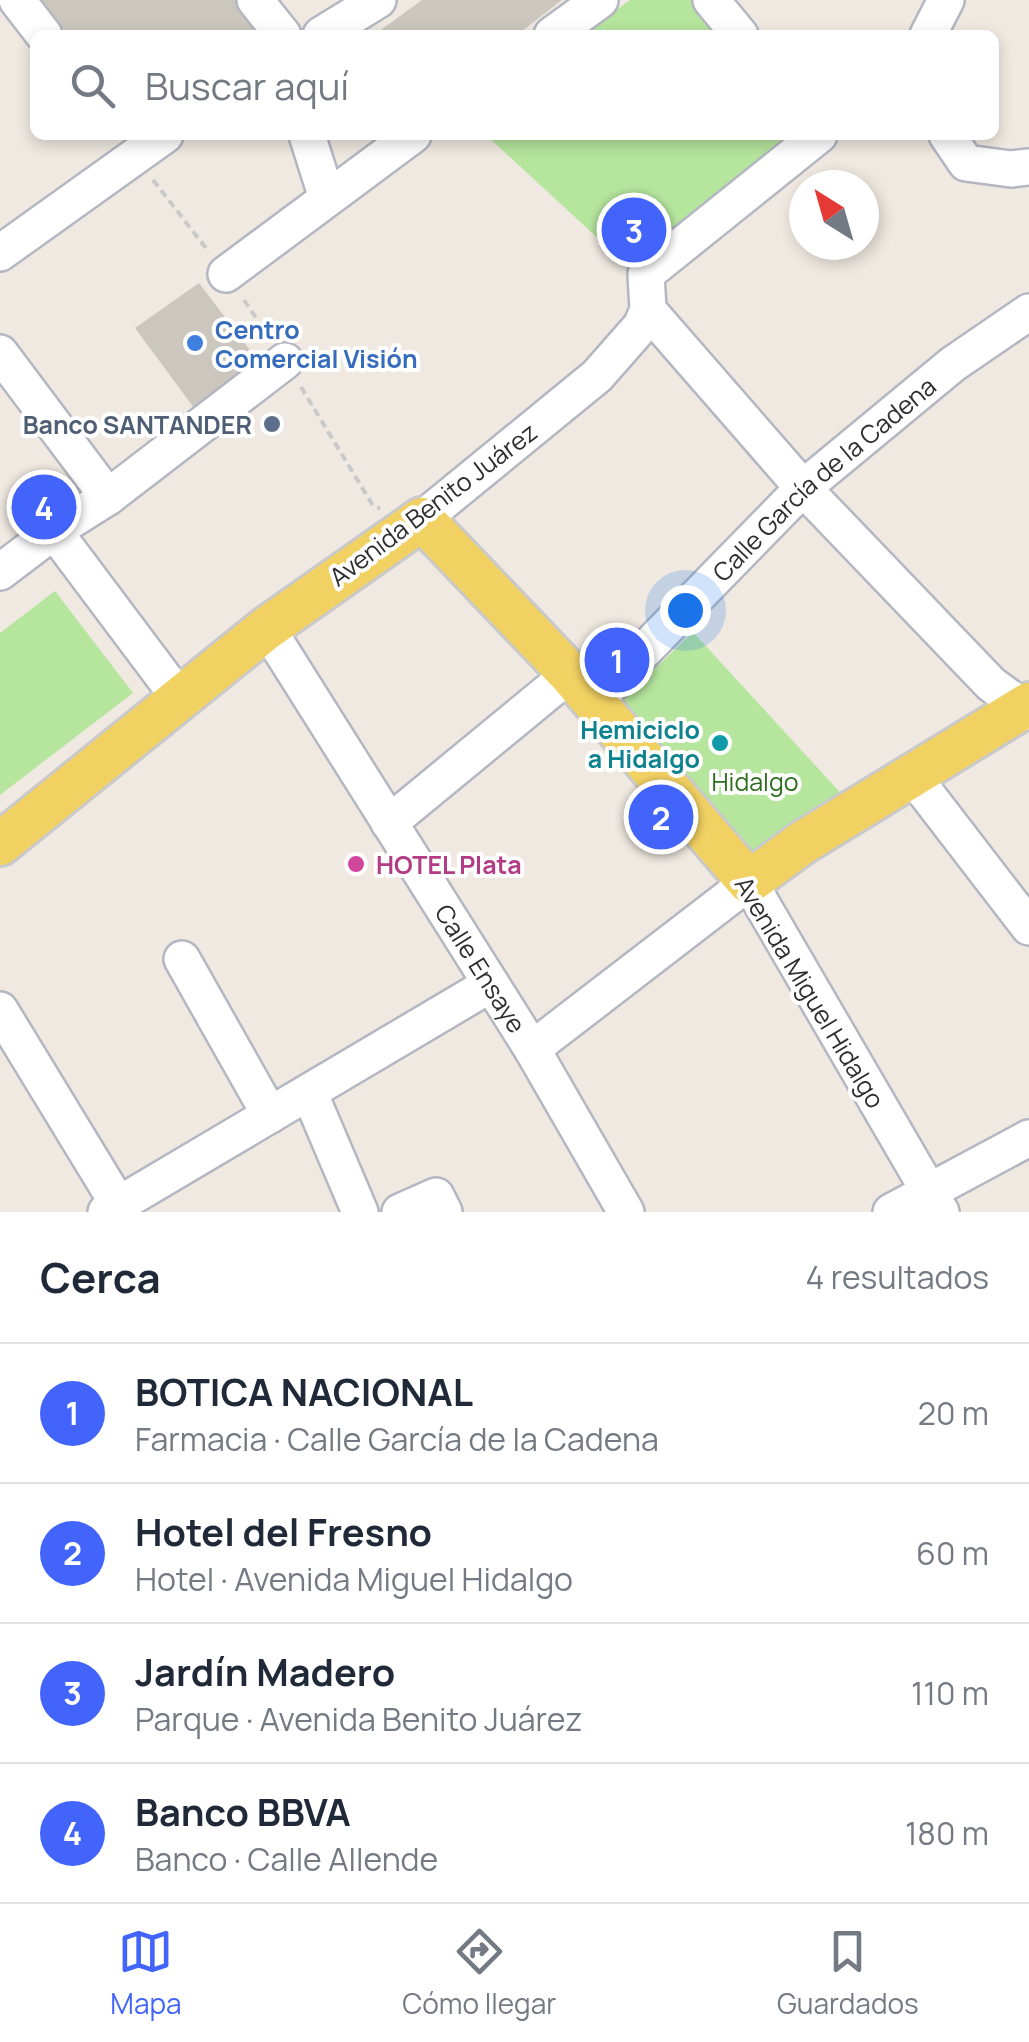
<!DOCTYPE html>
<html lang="es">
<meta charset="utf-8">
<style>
:root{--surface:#fff;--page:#f2f2f3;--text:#1f2937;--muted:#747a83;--line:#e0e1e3;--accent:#4264fb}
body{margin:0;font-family:Manrope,sans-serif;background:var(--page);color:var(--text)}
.compass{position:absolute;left:789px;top:170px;width:90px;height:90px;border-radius:50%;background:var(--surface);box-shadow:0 5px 15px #0003;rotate:323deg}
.you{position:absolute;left:685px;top:610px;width:35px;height:35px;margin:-25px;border:8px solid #fff;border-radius:50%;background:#1a73e8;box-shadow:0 0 0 15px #1a73e833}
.badge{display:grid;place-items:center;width:65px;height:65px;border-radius:50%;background:var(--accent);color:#fff;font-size:32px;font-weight:700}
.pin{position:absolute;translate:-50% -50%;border:5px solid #fff;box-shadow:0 2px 10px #0006}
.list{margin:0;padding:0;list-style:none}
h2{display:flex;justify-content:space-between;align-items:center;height:130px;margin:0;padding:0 40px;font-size:42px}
h2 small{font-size:32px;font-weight:400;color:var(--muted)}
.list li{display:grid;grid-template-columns:65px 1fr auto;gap:30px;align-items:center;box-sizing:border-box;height:140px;padding:0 40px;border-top:2px solid var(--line)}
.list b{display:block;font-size:38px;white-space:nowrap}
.list p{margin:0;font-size:32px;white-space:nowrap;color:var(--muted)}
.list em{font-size:32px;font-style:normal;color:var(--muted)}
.icon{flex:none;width:55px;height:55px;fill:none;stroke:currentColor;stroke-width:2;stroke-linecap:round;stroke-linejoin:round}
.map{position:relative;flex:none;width:1029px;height:1212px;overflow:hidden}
.search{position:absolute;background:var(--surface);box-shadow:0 5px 15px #0003;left:30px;right:30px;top:30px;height:110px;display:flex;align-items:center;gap:25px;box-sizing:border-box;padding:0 35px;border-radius:15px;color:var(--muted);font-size:38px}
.sheet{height:690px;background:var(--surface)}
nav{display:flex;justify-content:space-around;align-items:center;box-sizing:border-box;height:140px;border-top:2px solid var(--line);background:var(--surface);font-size:28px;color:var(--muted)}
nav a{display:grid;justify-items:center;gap:5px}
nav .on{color:var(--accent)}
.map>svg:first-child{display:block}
.green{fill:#b6e59e}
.building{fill:#cbc7bf}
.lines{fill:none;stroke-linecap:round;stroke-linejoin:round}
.minor-casing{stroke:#b4b7c1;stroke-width:40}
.major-casing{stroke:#c9c9c9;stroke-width:48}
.path{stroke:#c9c9c9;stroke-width:4;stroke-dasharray:8 5;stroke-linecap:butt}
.minor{stroke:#fff;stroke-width:35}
.major{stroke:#f2d163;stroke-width:42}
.shop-dot{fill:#3f7fe0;stroke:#fff;stroke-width:4}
.service-dot{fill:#5c6f8a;stroke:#fff;stroke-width:4}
.culture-dot{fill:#0f9aa8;stroke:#fff;stroke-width:4}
.hotel-dot{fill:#d1479c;stroke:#fff;stroke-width:4}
.labels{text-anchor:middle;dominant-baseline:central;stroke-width:8;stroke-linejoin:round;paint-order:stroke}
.shop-label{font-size:25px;font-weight:bold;fill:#366cbe;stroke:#fff;text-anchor:start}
.service-label{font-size:25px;font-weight:bold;fill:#4e5e75;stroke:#fff;text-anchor:end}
.street-label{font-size:25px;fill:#2e2e2e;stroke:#fff}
.culture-label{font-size:25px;font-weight:bold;fill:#0d838f;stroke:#fff;text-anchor:end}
.park-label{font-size:25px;fill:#2c6e1b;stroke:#fff}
.hotel-label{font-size:25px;font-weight:bold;fill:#b23c85;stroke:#fff;text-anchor:start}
</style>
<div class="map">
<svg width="1029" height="1212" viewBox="0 0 1029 1212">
<rect width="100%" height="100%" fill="#efe9e1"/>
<g class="green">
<path d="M630 0H703L729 35H582Z"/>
<path d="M486 135H793L788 145 629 267Z"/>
<path d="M55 591 133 693 0 795V633Z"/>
<path d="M693 632 848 801 753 863 616 706Z"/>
</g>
<g class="building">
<path d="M42 0H243L271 35H55L34 6Z"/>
<path d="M422 0H562L517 35H386L382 29Z"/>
<path d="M199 283 256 358 194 408 135 328Z"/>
</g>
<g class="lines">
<defs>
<g id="minor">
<path d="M17 0 44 35"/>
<path d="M255 0 283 35"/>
<path d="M711 0 740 35"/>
<path d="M321 35 378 0"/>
<path d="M552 35 600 0"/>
<path d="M928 35 946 0"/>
<path d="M307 135 327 198"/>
<path d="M947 135 966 163 1011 169 1029 167"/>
<path d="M0 253 165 135"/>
<path d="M226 274 413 135"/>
<path d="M648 310 803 488 991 684 1029 712"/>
<path d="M0 353 108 497"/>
<path d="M422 519 597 376 641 326 648 310 646 274 819 135"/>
<path d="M54 531 180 699"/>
<path d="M0 572 54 531 108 497 285 361"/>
<path id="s1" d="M267 628 532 1049 626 1212"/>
<path id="s2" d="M593 703 803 488 953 364 1029 312"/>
<path d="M912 775 1029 927"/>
<path d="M389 823 570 674"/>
<path d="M182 959 270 1115"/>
<path d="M0 1010 123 1212"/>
<path d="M532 1049 749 882 941 1212"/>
<path d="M309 1092 360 1212"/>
<path d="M106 1212 491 984"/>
<path d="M400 1212 436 1196 444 1212"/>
<path d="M891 1212 1029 1138"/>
</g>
<path id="major" d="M0 844 267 628 422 519 570 674 749 882 802 843 1029 704"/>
</defs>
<use href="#minor" class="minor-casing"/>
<use href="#major" class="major-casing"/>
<g class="path">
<path d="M153 180 209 252"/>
<path d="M244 300 269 337"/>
<path d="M301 387 372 504 380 509"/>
</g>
<use href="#minor" class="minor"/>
<use href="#major" class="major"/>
</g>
<circle class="shop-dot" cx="195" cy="343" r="10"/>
<circle class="service-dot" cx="272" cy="424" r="10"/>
<circle class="culture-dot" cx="720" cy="743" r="10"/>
<circle class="hotel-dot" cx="356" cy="864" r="10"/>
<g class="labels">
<g class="shop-label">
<text x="215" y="329">Centro<tspan x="215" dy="29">Comercial Visión</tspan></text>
</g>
<g class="service-label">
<text x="252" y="424">Banco SANTANDER</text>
</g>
<g class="street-label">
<text stroke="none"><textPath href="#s2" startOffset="322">Calle García de la Cadena</textPath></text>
<text transform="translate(433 504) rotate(-37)">Avenida Benito Juárez</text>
<text stroke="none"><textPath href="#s1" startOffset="402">Calle Ensaye</textPath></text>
<text transform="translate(810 992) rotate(59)">Avenida Miguel Hidalgo</text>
</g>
<g class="culture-label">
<text x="700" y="729">Hemiciclo<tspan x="700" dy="29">a Hidalgo</tspan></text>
</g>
<g class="park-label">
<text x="755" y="781">Hidalgo</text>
</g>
<g class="hotel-label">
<text x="376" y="864">HOTEL Plata</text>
</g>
</g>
</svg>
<svg class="compass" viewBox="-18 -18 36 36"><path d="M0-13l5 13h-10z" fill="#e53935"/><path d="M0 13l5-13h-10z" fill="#747a83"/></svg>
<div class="you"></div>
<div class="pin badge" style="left:617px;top:660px">1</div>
<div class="pin badge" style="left:661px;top:817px">2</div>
<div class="pin badge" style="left:634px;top:230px">3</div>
<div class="pin badge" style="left:44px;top:507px">4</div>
<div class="search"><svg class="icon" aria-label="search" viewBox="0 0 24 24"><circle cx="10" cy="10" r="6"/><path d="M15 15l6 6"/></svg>Buscar aquí</div>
</div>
<section class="sheet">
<h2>Cerca<small>4 resultados</small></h2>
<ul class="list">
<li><span class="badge">1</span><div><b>BOTICA NACIONAL</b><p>Farmacia · Calle García de la Cadena</p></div><em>20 m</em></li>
<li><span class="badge">2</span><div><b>Hotel del Fresno</b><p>Hotel · Avenida Miguel Hidalgo</p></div><em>60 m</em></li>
<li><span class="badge">3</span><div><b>Jardín Madero</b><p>Parque · Avenida Benito Juárez</p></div><em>110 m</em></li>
<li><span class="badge">4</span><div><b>Banco BBVA</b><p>Banco · Calle Allende</p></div><em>180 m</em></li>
</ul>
</section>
<nav>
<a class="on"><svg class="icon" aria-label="map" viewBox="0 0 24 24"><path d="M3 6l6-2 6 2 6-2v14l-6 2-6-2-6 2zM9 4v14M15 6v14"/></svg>Mapa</a>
<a><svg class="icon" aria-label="directions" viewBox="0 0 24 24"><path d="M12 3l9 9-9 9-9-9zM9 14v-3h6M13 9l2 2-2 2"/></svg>Cómo llegar</a>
<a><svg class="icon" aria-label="saved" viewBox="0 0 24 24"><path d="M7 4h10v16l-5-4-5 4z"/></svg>Guardados</a>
</nav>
